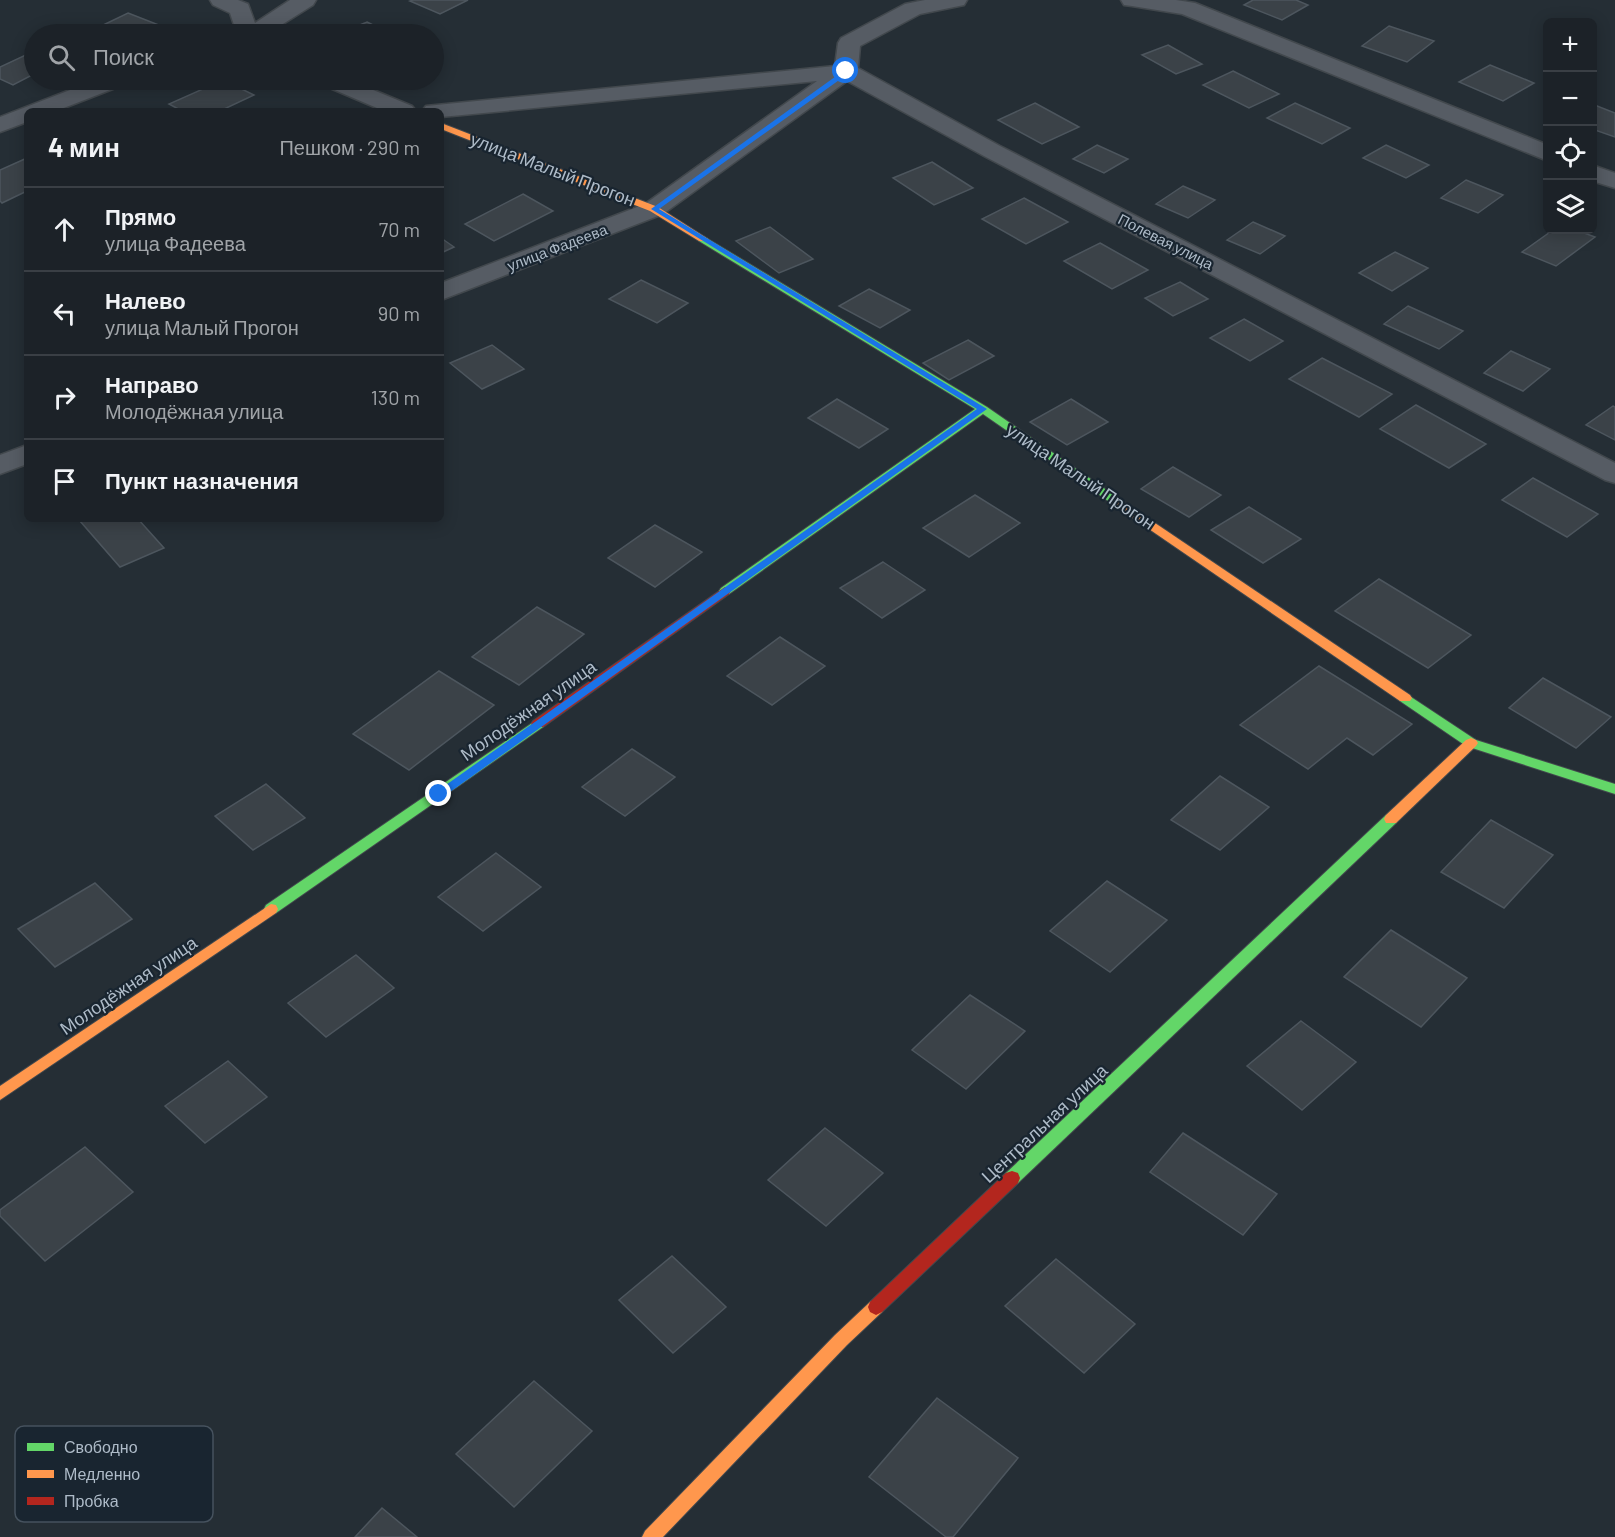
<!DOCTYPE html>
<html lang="ru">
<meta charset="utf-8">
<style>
:root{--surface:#1c2228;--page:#292f34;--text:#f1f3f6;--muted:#a0a4a8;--line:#3a3f45}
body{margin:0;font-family:Barlow,sans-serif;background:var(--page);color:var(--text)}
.controls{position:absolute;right:18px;top:18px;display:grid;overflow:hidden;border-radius:9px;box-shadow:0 3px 15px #0003}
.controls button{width:54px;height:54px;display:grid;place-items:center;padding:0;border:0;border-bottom:2px solid var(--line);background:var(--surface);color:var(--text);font:30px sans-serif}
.stop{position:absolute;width:18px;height:18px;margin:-14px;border:4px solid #1a73e8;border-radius:50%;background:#fff}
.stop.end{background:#1a73e8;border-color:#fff;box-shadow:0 2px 6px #0008}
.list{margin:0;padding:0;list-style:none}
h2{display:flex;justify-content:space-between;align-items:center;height:78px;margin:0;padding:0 24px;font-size:26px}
h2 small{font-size:20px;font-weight:400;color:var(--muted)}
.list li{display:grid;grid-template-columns:39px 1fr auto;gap:18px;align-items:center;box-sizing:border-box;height:84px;padding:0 24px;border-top:2px solid var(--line)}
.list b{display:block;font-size:22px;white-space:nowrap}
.list p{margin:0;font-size:20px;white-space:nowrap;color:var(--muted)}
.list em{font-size:20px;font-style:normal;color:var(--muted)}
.icon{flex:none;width:33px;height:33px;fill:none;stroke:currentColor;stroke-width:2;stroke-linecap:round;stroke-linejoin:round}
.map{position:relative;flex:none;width:1615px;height:1537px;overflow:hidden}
.search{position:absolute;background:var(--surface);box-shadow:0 3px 15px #0003;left:24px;top:24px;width:420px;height:66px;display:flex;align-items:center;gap:15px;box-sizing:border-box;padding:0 21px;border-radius:33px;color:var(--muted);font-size:22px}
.panel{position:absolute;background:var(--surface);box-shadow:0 3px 15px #0003;left:24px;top:108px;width:420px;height:414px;border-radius:9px}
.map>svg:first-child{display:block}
.building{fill:#3b4248;stroke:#4d565e;stroke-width:1.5}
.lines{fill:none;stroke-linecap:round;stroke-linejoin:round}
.street-casing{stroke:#42484d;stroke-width:3}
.fast-casing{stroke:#42484d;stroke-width:2}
.slow-casing{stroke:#42484d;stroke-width:2}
.jam-casing{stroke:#42484d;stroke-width:2}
.street{fill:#565c64;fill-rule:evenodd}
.fast{fill:#63d668;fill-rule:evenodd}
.slow{fill:#ff974d;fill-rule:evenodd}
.jam{fill:#b3261e;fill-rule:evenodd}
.route{fill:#1a73e8}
.labels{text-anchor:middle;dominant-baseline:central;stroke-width:4.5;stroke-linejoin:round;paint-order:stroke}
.far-street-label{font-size:15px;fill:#aebbc8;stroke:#192530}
.street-label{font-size:18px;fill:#aebbc8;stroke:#192530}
.key{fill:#192530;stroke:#46525e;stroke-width:1.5}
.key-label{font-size:16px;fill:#aebbc8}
</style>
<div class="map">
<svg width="1615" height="1537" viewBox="0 0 1615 1537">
<rect width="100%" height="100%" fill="#252e35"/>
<g class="building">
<path d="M413 0H468L440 14 410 1Z"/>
<path d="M1253 0H1296L1308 5 1282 20 1244 5Z"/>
<path d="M128 13 164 27 149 34H112L97 28Z"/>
<path d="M367 22 391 34H337Z"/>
<path d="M1389 26 1434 41 1407 62 1362 46Z"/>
<path d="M1168 45 1202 64 1176 74 1142 55Z"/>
<path d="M32 52 34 53V74L13 85 0 79V67Z"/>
<path d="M1490 65 1534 83 1503 101 1459 82Z"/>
<path d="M1233 71 1279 94 1249 108 1203 85Z"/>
<path d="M223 80 254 95 220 111H182L169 104Z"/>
<path d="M1035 103 1079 127 1042 144 998 120Z"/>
<path d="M1295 103 1350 128 1322 144 1267 118Z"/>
<path d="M1592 104 1615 113V137L1592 129Z"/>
<path d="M1097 145 1128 159 1104 173 1073 159Z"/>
<path d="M1386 145 1429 165 1406 178 1363 158Z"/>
<path d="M27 158V191L2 203 0 201V170Z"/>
<path d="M932 162 973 188 934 205 893 178Z"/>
<path d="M1466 180 1503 195 1478 213 1441 198Z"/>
<path d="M1183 186 1215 200 1188 218 1156 204Z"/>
<path d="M523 194 553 211 494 241 465 224Z"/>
<path d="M1024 198 1068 222 1026 244 982 219Z"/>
<path d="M1253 222 1285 236 1260 254 1227 240Z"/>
<path d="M770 227 813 259 779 273 736 241Z"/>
<path d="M1553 230H1576L1595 237 1556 266 1522 252Z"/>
<path d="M441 238 454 247 441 253Z"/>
<path d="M1100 243 1148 270 1112 289 1064 261Z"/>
<path d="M1395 252 1428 268 1392 291 1359 273Z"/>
<path d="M641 280 688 303 657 323 609 299Z"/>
<path d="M1180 282 1208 299 1173 316 1145 298Z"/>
<path d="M869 289 910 310 880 328 839 306Z"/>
<path d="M1408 306 1463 331 1439 349 1384 324Z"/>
<path d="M1244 319 1283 341 1250 361 1210 338Z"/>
<path d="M968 340 994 356 949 380 923 363Z"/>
<path d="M492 345 524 369 482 389 450 363Z"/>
<path d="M1511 351 1550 369 1523 391 1484 373Z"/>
<path d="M1322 358 1392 394 1359 417 1289 379Z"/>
<path d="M837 399 888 429 859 448 808 418Z"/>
<path d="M1071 399 1108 422 1067 445 1030 422Z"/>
<path d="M1416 405 1486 444 1449 468 1380 429Z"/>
<path d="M1613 406 1615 407V440L1586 425Z"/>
<path d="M1173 467 1221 495 1189 517 1141 489Z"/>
<path d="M1533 478 1598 514 1567 537 1502 500Z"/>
<path d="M975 495 1020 523 969 557 923 528Z"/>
<path d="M1249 507 1301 539 1263 563 1211 530Z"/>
<path d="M86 519H138L164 548 120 567 80 521Z"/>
<path d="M655 525 702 552 655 587 608 558Z"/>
<path d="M883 562 925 590 882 618 840 588Z"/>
<path d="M1379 579 1471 635 1428 668 1335 611Z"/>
<path d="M537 607 584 634 519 685 472 657Z"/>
<path d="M780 637 825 666 772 705 727 676Z"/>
<path d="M1319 666 1412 724 1373 755 1347 738 1308 769 1240 725Z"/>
<path d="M439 671 494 705 409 770 353 734Z"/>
<path d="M1543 678 1611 717 1576 748 1509 708Z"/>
<path d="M632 749 675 777 625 816 582 787Z"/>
<path d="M1220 776 1269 807 1220 850 1171 820Z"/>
<path d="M266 784 305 818 253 850 215 816Z"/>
<path d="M1491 820 1553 855 1504 908 1441 872Z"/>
<path d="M496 853 541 887 483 931 438 897Z"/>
<path d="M1107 881 1167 920 1110 972 1050 931Z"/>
<path d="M95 883 132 919 55 967 18 929Z"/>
<path d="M1391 930 1467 978 1421 1027 1344 977Z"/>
<path d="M356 955 394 988 326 1037 288 1003Z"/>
<path d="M970 995 1025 1031 966 1089 912 1050Z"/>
<path d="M1301 1021 1356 1062 1302 1110 1247 1066Z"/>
<path d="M228 1061 267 1097 205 1143 165 1106Z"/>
<path d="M825 1128 883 1173 826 1226 768 1180Z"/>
<path d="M1183 1133 1277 1194 1243 1235 1150 1172Z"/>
<path d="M85 1147 133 1192 45 1261 0 1216V1210Z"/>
<path d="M672 1256 726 1307 673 1353 619 1300Z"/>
<path d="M1056 1259 1135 1324 1084 1373 1005 1306Z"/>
<path d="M534 1381 592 1431 514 1507 456 1454Z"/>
<path d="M937 1398 1018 1458 953 1537H946L869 1477Z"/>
<path d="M382 1508 417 1537H355Z"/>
</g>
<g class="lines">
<defs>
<g id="street">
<path d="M210 0H238L248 4 255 23 290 0H316L313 5 267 34H237L230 13 213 5Z"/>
<path d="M925 0H967L964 5 920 14 860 46 858 68 1000 146 1615 463V483L1605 480 984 156 847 81 663 214 441 300V283L645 204 817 81 441 117V111H422L426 106 835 66 838 43 841 38 905 4Z"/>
<path d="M1121 0H1176L1195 3 1548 145V161L1182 14 1132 6 1124 5Z"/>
<path d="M96 80H126L123 85 56 111H27V122L0 132V117Z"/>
<path d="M320 80H349L412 106 416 111H384L323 85Z"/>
<path d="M1592 165 1615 173V188L1592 181Z"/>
<path d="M27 445V464L0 474V455Z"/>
</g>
<g id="fast">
<path d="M703 236 987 407 1121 500 1115 504 1111 503 983 414 729 594H721L719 591 721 588 975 409 699 241V237Z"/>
<path d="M1405 693 1476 740 1615 784V794L1466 746 1400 701 1398 698 1400 695Z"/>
<path d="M538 719 543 721 545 724 543 727 276 913H266L264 909 266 905Z"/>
<path d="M1391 814 1396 815 1398 819 1396 823 1018 1183 1012 1185 1006 1183 1004 1178 1006 1173 1386 815Z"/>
</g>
<g id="slow">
<path d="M441 123 658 207 708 239 707 241H699L650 211 441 129Z"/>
<path d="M1115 496 1410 695 1412 698 1410 701H1400L1111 503 1109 500Z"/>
<path d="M1471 738 1476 740 1478 743 1476 746 1396 823H1386L1384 819 1386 815 1466 740Z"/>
<path d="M271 904 276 905 278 909 276 913 0 1100V1086Z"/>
<path d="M876 1299 882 1302 884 1307 882 1312 847 1345 663 1537H642L645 1531 835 1335 870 1302Z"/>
</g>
<g id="jam">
<path d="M725 587 729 588 731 591 729 594 543 727H533L531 724 533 721Z"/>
<path d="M1012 1171 1018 1173 1020 1178 1018 1183 882 1312 876 1315 870 1312 868 1307 870 1302 1006 1173Z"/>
</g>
</defs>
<use href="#street" class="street-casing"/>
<use href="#fast" class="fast-casing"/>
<use href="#slow" class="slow-casing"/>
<use href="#jam" class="jam-casing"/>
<use href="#street" class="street"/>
<use href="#fast" class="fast"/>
<use href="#slow" class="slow"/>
<use href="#jam" class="jam"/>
</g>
<path class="route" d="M846 69 849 73 659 209 987 409 443 797H436V792L977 409 651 209Z"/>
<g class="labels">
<g class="far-street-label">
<text transform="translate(1166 241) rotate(27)">Полевая улица</text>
<text transform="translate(557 247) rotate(-21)">улица Фадеева</text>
</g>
<g class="street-label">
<text transform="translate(553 169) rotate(21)">улица Малый Прогон</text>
<text transform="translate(1081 476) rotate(34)">улица Малый Прогон</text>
<text transform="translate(528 710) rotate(-35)">Молодёжная улица</text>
<text transform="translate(128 985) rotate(-34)">Молодёжная улица</text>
<text transform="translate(1044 1123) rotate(-43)">Центральная улица</text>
</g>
</g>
<rect x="15" y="1426" width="198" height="96" rx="9" class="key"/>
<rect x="27" y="1443" width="27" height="8" fill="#63d668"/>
<rect x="27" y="1470" width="27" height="8" fill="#ff974d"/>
<rect x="27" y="1497" width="27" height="8" fill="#b3261e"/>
<g class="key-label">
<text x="64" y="1453">Свободно</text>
<text x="64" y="1480">Медленно</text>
<text x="64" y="1507">Пробка</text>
</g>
</svg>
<div class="controls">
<button>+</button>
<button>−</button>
<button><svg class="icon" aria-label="locate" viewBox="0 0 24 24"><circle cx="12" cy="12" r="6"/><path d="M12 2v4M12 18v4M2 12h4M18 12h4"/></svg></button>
<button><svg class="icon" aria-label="layers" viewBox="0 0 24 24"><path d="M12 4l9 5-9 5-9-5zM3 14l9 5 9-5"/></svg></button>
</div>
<div class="stop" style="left:846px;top:71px"></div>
<div class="stop end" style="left:439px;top:794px"></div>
<div class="search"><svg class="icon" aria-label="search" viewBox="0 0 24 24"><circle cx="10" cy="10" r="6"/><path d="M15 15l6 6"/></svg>Поиск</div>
<section class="panel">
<h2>4 мин<small>Пешком · 290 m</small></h2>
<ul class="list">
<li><svg class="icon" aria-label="ahead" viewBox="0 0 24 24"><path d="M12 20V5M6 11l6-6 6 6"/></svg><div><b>Прямо</b><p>улица Фадеева</p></div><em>70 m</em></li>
<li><svg class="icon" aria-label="left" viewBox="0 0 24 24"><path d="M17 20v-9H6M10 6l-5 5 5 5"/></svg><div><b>Налево</b><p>улица Малый Прогон</p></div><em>90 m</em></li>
<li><svg class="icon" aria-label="right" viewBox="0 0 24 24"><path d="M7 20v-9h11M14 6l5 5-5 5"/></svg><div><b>Направо</b><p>Молодёжная улица</p></div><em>130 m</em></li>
<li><svg class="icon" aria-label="arrive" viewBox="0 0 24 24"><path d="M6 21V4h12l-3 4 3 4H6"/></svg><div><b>Пункт назначения</b></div></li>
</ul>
</section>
</div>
